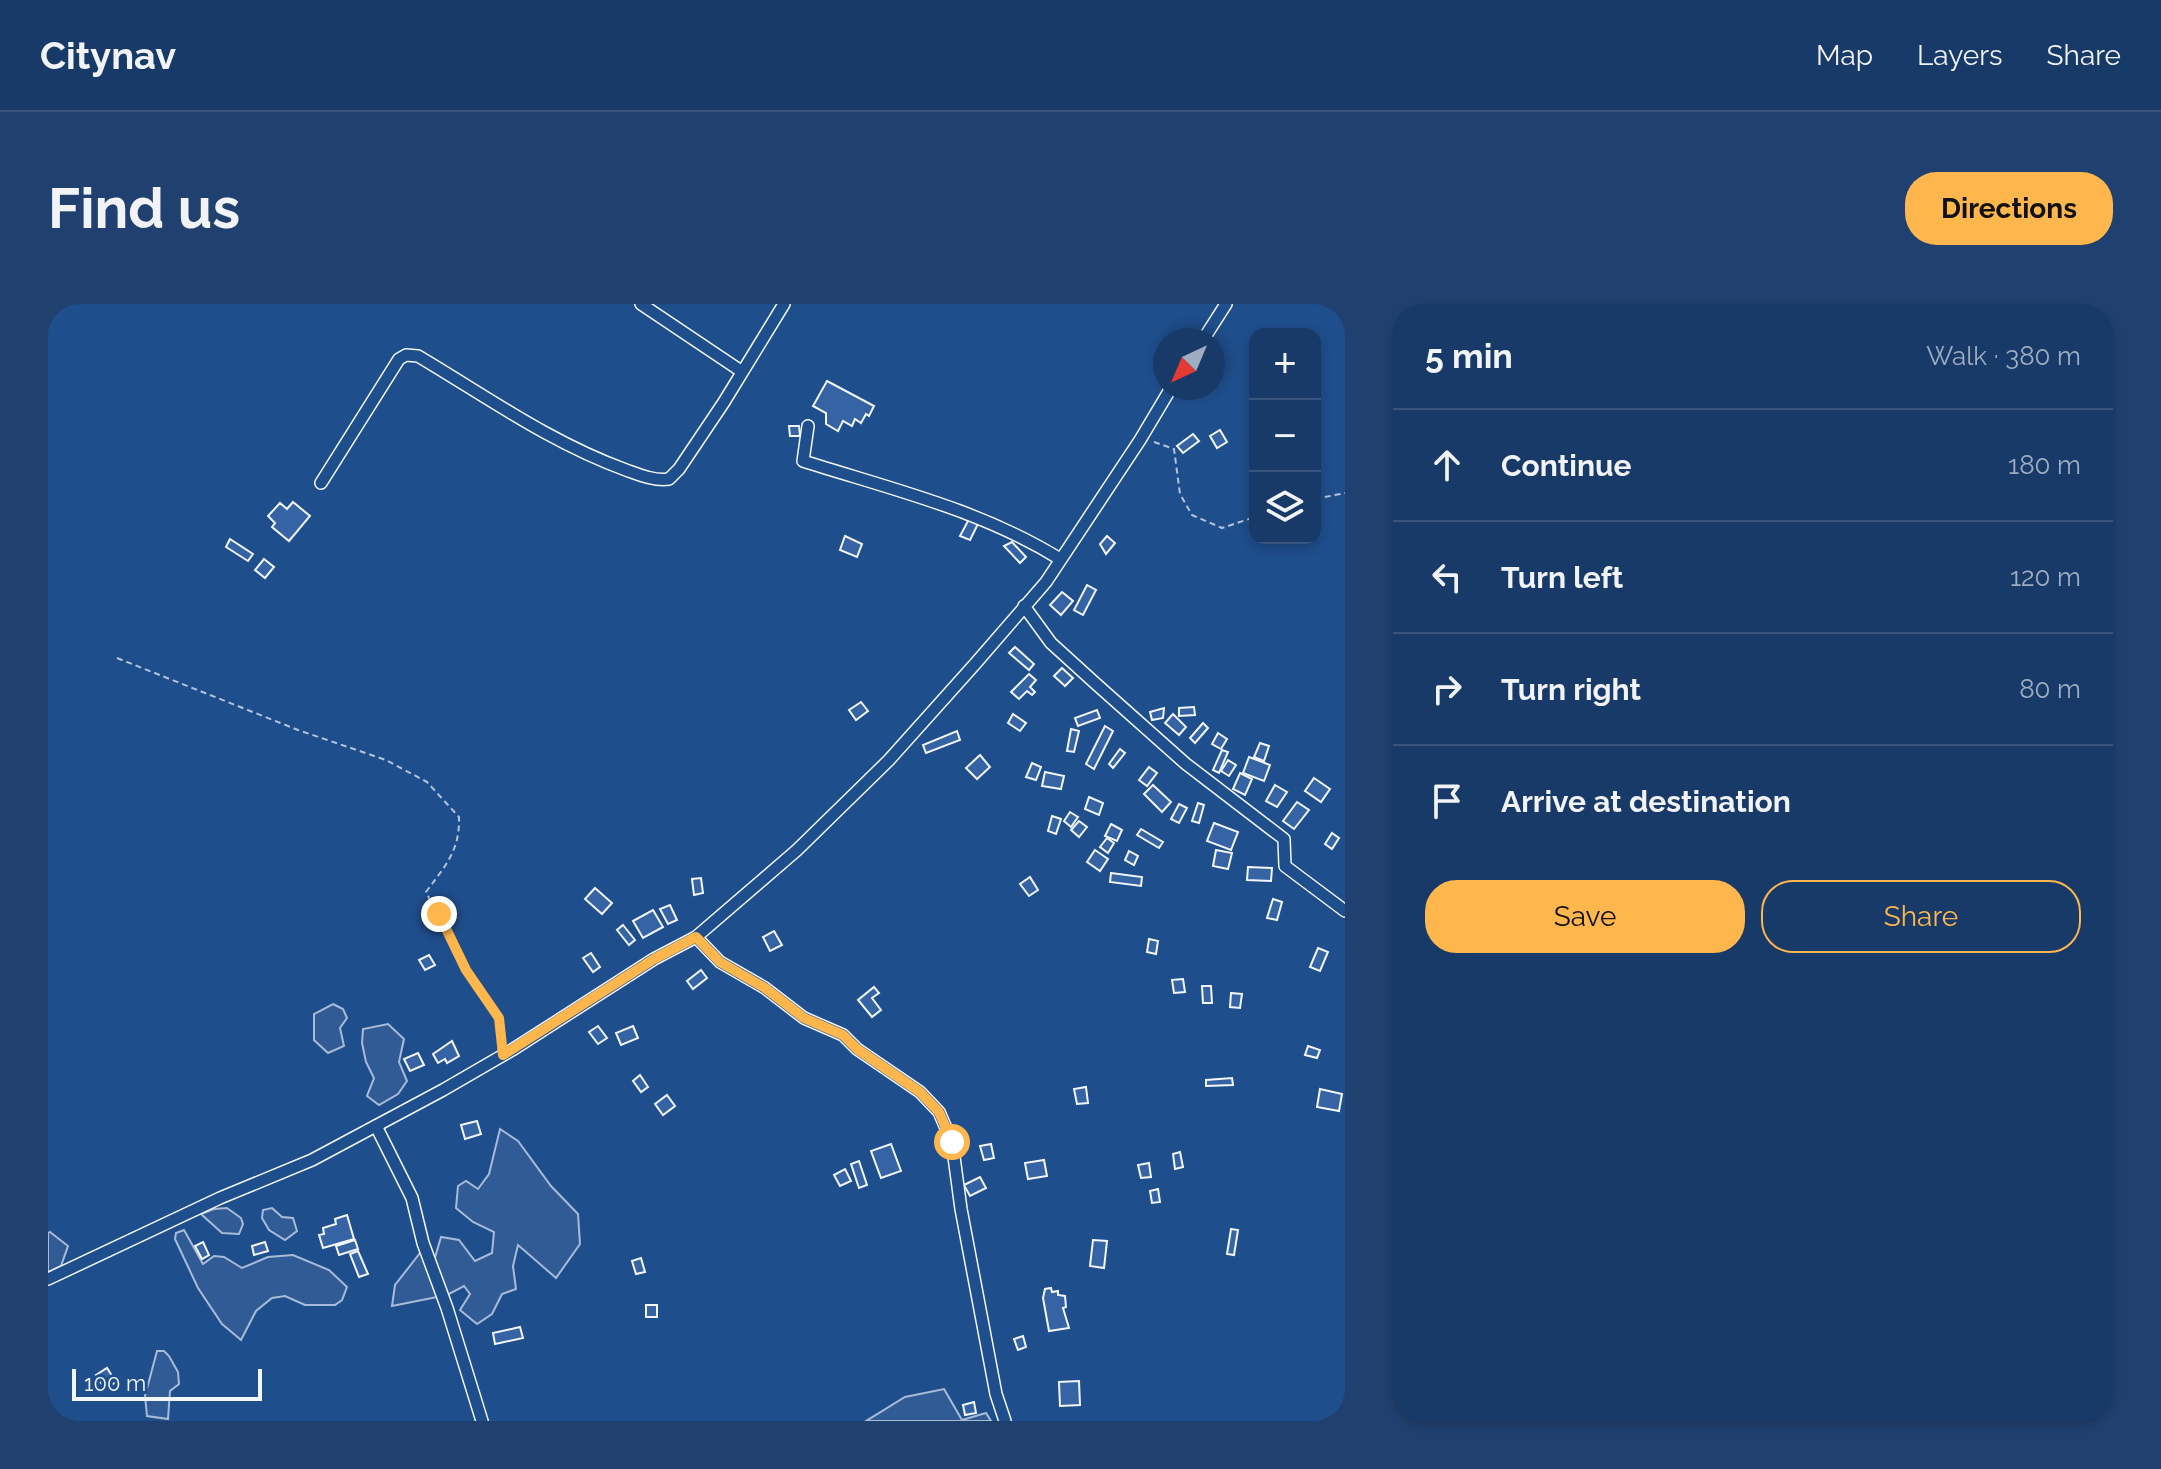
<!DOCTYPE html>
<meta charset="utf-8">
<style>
:root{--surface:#173a69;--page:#20416f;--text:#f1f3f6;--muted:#9eadc0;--line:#36547d;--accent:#ffb74d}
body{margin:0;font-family:Raleway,sans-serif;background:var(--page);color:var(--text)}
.controls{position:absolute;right:24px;top:24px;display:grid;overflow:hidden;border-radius:16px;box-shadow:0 4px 12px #0003}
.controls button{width:72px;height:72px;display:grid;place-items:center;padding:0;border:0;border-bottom:2px solid var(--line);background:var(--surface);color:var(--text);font:40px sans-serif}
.compass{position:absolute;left:1105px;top:24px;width:72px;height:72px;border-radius:50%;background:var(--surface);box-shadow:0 4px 12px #0003;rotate:224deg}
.scale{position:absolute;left:24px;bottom:20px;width:190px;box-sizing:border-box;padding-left:8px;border:4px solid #f2f6ff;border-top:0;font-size:22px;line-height:28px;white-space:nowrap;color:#f2f6ff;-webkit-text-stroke:6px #1f4e8c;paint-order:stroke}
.stop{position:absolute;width:24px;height:24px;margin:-18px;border:6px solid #ffb74d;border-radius:50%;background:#fff}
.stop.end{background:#ffb74d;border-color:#fff;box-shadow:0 2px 8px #0008}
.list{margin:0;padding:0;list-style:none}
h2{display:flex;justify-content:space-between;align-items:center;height:104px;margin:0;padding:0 32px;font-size:34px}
h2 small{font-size:26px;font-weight:400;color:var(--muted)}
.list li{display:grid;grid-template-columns:52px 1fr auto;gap:24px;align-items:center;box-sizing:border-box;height:112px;padding:0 32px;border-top:2px solid var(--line)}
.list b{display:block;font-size:30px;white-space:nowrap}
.list em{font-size:26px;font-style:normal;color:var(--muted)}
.actions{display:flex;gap:16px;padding:24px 32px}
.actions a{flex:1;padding:18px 0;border:2px solid var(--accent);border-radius:32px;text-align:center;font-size:28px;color:var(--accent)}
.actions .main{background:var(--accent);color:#111}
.icon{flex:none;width:44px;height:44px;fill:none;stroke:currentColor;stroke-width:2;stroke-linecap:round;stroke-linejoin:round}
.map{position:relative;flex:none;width:1297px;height:1117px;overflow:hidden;border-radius:32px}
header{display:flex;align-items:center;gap:48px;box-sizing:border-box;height:112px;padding:0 40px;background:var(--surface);border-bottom:2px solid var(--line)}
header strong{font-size:38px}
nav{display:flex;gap:44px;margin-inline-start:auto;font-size:28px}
.intro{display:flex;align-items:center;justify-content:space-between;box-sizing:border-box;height:192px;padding:0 48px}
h1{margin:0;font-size:56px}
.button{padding:20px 36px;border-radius:32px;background:var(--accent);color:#111;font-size:28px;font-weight:700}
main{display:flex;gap:48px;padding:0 48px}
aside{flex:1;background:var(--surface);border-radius:32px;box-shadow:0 4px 12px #0003}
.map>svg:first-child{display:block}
.built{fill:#305b95;stroke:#a8bbd7;stroke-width:2}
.building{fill:#3563a3;stroke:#f2f6ff;stroke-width:2}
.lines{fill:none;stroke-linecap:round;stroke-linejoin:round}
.street-casing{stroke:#f2f6ff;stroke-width:14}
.path{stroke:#b3c4dc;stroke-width:2;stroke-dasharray:6 4;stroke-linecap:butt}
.street{stroke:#1f4e8c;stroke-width:11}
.route{stroke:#ffb74d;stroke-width:10}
</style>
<header>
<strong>Citynav</strong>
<nav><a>Map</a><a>Layers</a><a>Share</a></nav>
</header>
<div class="intro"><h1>Find us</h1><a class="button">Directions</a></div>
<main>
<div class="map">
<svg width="1297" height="1117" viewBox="0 0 1297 1117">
<rect width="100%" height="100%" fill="#1f4e8c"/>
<g class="built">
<path d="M285 700 295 705 299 714 292 724 296 742 280 749 266 736V710Z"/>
<path d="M340 720 356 735 351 758 359 777 350 790 331 801 319 792 326 774 318 758 314 739 315 725Z"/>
<path d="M452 825 470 837 503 882 530 910 532 940 508 974 470 941 465 962 468 985 454 990 444 1010 429 1020 412 1006 422 990 416 982 399 991 344 1002 347 981 372 949 386 957 393 933 411 936 427 957 444 949 446 928 425 918 408 904 410 882 418 877 430 885 441 870Z"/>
<path d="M179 904 193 914 195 920 191 930 174 929 153 910 166 905Z"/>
<path d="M224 904 234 913 245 914 249 927 237 936 221 926 214 914 215 906Z"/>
<path d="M136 926 155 960 166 952 176 953 194 964 220 953 245 951 281 966 299 983 294 996 287 1001H257L237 992 224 994 208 1007 193 1036 174 1020 150 984 127 935 128 929Z"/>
<path d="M2 928 20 942 13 962 0 968V929Z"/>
<path d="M109 1047H116L121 1052 130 1068 131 1080 122 1087 120 1115 99 1112 97 1092Z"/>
<path d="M896 1085 914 1116 938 1109 943 1117H818L857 1093Z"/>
</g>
<g class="building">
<path d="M779 77 826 102 821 112 818 110 813 119 807 115 804 122 795 117 790 127 778 120V109L765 102Z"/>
<path d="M741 122H751L752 132H742Z"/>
<path d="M1172 126 1179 138 1169 144 1162 132Z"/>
<path d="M1145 130 1151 137 1135 149 1129 142Z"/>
<path d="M245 198 262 212 241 237 224 223 227 219 220 212 232 199 239 205Z"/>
<path d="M921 215 930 220 922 236 912 232Z"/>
<path d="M797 232 814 240 809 253 792 246Z"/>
<path d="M1059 232 1067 239 1058 250 1052 240Z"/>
<path d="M182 235 205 250 200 257 178 243Z"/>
<path d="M964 238 978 253 972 259 956 242Z"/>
<path d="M216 255 226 263 217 274 207 266Z"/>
<path d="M1039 281 1048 286 1035 311 1026 306Z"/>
<path d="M1014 288 1025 297 1013 311 1002 301Z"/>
<path d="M967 343 986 360 981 366 961 349Z"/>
<path d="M1014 364 1025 374 1017 382 1006 372Z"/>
<path d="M981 370 988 376 982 383 987 388 984 391 979 387 971 395 963 388Z"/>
<path d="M813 398 820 407 808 416 801 406Z"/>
<path d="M1146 403 1147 411 1131 412V404Z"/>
<path d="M1116 404 1115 414 1104 416 1102 408Z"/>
<path d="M1049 406 1052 414 1030 422 1027 414Z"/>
<path d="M965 410 978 419 972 427 960 419Z"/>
<path d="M1125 410 1138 423 1131 431 1117 419Z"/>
<path d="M1155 419 1160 424 1147 439 1142 434Z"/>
<path d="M1057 422 1065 427 1046 465 1038 460Z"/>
<path d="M1023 425 1031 427 1026 448 1019 447Z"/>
<path d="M909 427 912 436 878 449 875 441Z"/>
<path d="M1170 429 1179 435 1173 445 1164 440Z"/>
<path d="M1212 439 1221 442 1216 457 1206 453Z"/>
<path d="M1072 445 1077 449 1065 464 1061 460Z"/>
<path d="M1174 446 1180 448 1171 469 1165 466Z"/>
<path d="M932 451 942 463 929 475 918 464Z"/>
<path d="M1201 453 1222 461 1216 477 1195 469Z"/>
<path d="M1180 456 1188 461 1181 472 1173 467Z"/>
<path d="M984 459 993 463 988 476 978 473Z"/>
<path d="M1101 463 1109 469 1099 482 1091 476Z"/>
<path d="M997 468 1016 472 1013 485 994 482Z"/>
<path d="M1192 469 1204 475 1197 491 1185 485Z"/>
<path d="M1266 474 1282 485 1273 498 1257 487Z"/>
<path d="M1105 481 1123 498 1114 508 1096 490Z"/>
<path d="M1227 481 1239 488 1229 503 1218 497Z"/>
<path d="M1041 493 1055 499 1051 511 1037 505Z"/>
<path d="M1249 498 1261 506 1246 525 1235 517Z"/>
<path d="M1150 499 1156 501 1151 519 1144 517Z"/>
<path d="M1131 500 1139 504 1131 519 1123 515Z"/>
<path d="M1022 508 1030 513 1023 523 1016 517Z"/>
<path d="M1004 512 1013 515 1008 530 1000 527Z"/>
<path d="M1031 517 1039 523 1031 533 1023 526Z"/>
<path d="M1166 519 1190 528 1183 546 1159 537Z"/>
<path d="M1063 520 1074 526 1069 537 1057 532Z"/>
<path d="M1093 525 1115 538 1111 544 1089 531Z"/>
<path d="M1284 529 1291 534 1284 545 1277 540Z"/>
<path d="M1059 534 1066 539 1060 549 1052 543Z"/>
<path d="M1047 546 1060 555 1052 567 1039 558Z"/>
<path d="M1168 546 1184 549 1180 565 1165 562Z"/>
<path d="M1081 547 1090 552 1086 561 1077 556Z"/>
<path d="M1200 563 1224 564 1223 577 1199 576Z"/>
<path d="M1063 569 1094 573 1093 582 1062 578Z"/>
<path d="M982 573 990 586 981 592 972 580Z"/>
<path d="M653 574 655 589 646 591 644 575Z"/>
<path d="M547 584 564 599 554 610 537 595Z"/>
<path d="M1225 595 1234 598 1229 616 1219 614Z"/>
<path d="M622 601 629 616 620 620 612 605Z"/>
<path d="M605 606 615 623 595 634 585 617Z"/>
<path d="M575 621 587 636 581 641 569 626Z"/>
<path d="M726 627 734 641 722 647 715 633Z"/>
<path d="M1101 635 1110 637 1108 650 1099 648Z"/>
<path d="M1270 644 1280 648 1272 667 1262 663Z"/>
<path d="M543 649 552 663 545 668 535 654Z"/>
<path d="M381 651 387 661 377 666 371 656Z"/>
<path d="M653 666 659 674 645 685 639 677Z"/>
<path d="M1135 675 1137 688 1126 689 1124 676Z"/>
<path d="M1154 682H1163L1164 699H1155Z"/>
<path d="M826 683 831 689 824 694 833 706 824 713 810 696Z"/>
<path d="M1183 689 1194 690 1192 704 1182 703Z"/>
<path d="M550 722 559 734 550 740 541 728Z"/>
<path d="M585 722 590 734 573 741 568 729Z"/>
<path d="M404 737 411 752 399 759 397 755 390 759 385 750Z"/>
<path d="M1260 742 1272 746 1269 754 1257 751Z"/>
<path d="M370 749 376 761 362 767 356 755Z"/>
<path d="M592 771 600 783 593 788 585 777Z"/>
<path d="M1184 774 1185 781 1158 782V776Z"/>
<path d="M1038 783 1040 799 1029 800 1026 785Z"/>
<path d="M1272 785 1294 790 1291 807 1269 803Z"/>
<path d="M619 791 627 802 615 811 607 800Z"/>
<path d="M429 817 433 830 417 835 413 821Z"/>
<path d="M843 840 853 867 833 874 823 847Z"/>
<path d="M943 840 946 854 936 856 932 842Z"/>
<path d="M1132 848 1135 863 1127 865 1125 850Z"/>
<path d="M996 856 999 872 980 875 977 859Z"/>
<path d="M811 857 819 881 811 884 803 860Z"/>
<path d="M1101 859 1103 873 1093 874 1090 861Z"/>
<path d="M797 865 803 877 792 882 786 871Z"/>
<path d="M932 873 938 884 922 892 916 881Z"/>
<path d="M1110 885 1112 898 1104 899 1102 887Z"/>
<path d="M299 911 306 935 275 944 271 931 276 930 275 924 288 920 287 915Z"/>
<path d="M1183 925 1190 926 1186 951 1179 950Z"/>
<path d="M307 936 310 945 291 951 288 942Z"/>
<path d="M1045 936 1059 937 1056 964 1042 962Z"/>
<path d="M155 938 161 951 154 955 147 942Z"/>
<path d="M217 938 220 947 206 951 204 942Z"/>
<path d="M310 947 320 970 311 973 302 950Z"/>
<path d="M593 954 597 968 588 970 584 957Z"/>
<path d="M1003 984 1004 988 1010 987V991L1017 992 1018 1003 1015 1004 1021 1024 1001 1027 995 994 997 985Z"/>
<rect x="598" y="1001" width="11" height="12"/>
<path d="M472 1023 475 1034 447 1040 445 1029Z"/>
<path d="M975 1032 978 1043 970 1046 966 1035Z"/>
<path d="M59 1064 68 1078 57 1085 48 1071Z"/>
<path d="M1031 1077 1032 1101 1012 1102 1011 1078Z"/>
<path d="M926 1098 928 1109 917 1111 915 1101Z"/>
</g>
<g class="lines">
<defs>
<g id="street">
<path d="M593 0 693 67"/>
<path d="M1155 36 1178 0"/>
<path d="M760 122 755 157C843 185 933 206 1012 255"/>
<path d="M273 179 351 55 358 51 370 52C439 93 503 139 578 166 592 171 606 177 621 175L631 165 676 98 736 0"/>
<path d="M976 302 1003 339 1047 379 1138 460 1236 535 1237 562 1297 607"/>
<path d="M648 633 672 658 717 684 756 714 795 731 809 745 872 788 891 808 904 838 913 905 948 1090 957 1117"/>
<path d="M328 822 364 894 375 939 399 1004 434 1117"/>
<path d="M0 975 172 894 264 856 395 786 464 746 606 655 648 633 749 546 841 456 927 360 998 278 1092 136 1123 84"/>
</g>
</defs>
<use href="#street" class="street-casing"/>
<g class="path">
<path d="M1106 138 1126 145 1132 190 1144 211 1174 224 1207 213"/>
<path d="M1267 195 1297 189"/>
<path d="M69 354 250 426 338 456 379 478 411 513C412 547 397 562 378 588L418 666 451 714 453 738"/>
</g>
<use href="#street" class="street"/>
</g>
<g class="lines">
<path class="route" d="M391 610 418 666 451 714 455 751 606 655 648 633 672 658 717 684 756 714 795 731 809 745 872 788 891 808 904 838"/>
</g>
</svg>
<div class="controls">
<button>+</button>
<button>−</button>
<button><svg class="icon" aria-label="layers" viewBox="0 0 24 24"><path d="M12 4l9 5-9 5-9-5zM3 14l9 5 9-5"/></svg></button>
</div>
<svg class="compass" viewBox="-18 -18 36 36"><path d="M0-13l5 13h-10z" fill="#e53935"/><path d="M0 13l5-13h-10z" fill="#9eadc0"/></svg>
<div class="scale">100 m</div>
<div class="stop" style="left:904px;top:838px"></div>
<div class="stop end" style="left:391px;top:610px"></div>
</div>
<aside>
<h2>5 min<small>Walk · 380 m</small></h2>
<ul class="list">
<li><svg class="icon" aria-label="ahead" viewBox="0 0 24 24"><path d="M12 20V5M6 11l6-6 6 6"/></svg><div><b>Continue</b></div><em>180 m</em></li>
<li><svg class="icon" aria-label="left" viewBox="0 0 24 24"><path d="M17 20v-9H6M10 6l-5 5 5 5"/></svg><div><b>Turn left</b></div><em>120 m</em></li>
<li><svg class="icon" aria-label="right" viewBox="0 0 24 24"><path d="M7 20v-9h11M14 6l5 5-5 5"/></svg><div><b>Turn right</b></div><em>80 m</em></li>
<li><svg class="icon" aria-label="arrive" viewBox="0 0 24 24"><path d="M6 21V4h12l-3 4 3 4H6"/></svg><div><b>Arrive at destination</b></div></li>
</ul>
<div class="actions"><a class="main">Save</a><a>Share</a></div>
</aside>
</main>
